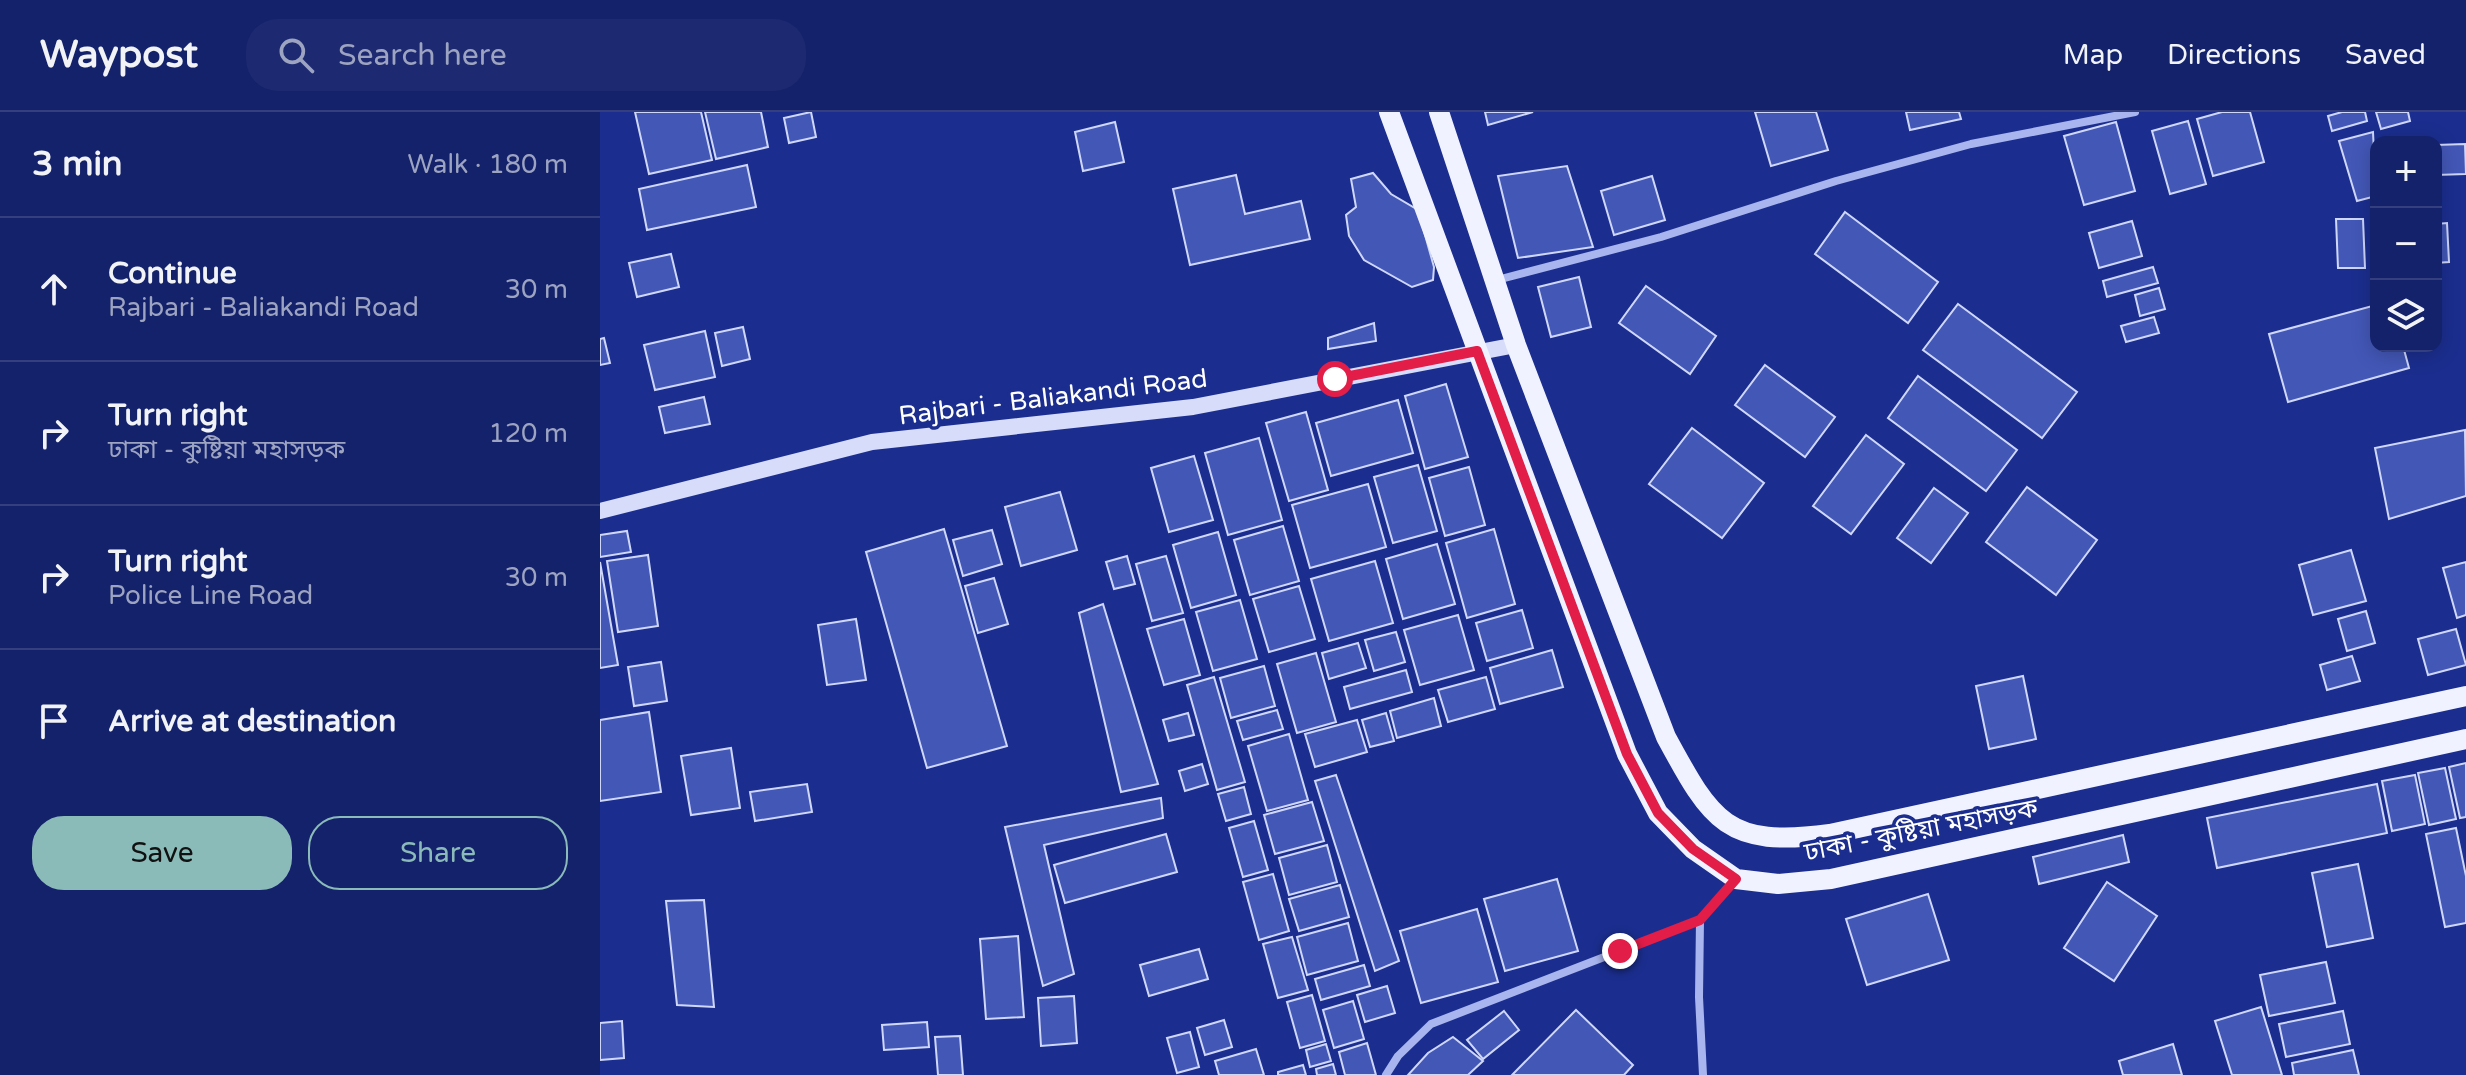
<!DOCTYPE html>
<meta charset="utf-8">
<style>
:root{--surface:#14226b;--page:#1d2a71;--text:#f1f3f6;--muted:#9da4c1;--line:#333f7e;--accent:#8bbbb9}
body{margin:0;font-family:"Varela Round","Noto Sans Bengali",sans-serif;background:var(--page);color:var(--text)}
.controls{position:absolute;right:24px;top:24px;display:grid;overflow:hidden;border-radius:16px;box-shadow:0 4px 20px #0003}
.controls button{width:72px;height:72px;display:grid;place-items:center;padding:0;border:0;border-bottom:2px solid var(--line);background:var(--surface);color:var(--text);font:40px sans-serif}
.stop{position:absolute;width:24px;height:24px;margin:-18px;border:6px solid #e11d48;border-radius:50%;background:#fff}
.stop.end{background:#e11d48;border-color:#fff;box-shadow:0 2px 8px #0008}
.list{margin:0;padding:0;list-style:none}
h2{display:flex;justify-content:space-between;align-items:center;height:104px;margin:0;padding:0 32px;font-size:34px}
h2 small{font-size:26px;font-weight:400;color:var(--muted)}
.list li{display:grid;grid-template-columns:52px 1fr auto;gap:24px;align-items:center;box-sizing:border-box;height:144px;padding:0 32px;border-top:2px solid var(--line)}
.list b{display:block;font-size:30px;white-space:nowrap}
.list p{margin:0;font-size:26px;white-space:nowrap;color:var(--muted)}
.list em{font-size:26px;font-style:normal;color:var(--muted)}
.actions{display:flex;gap:16px;padding:24px 32px}
.actions a{flex:1;padding:18px 0;border:2px solid var(--accent);border-radius:32px;text-align:center;font-size:28px;color:var(--accent)}
.actions .main{background:var(--accent);color:#111}
.icon{flex:none;width:44px;height:44px;fill:none;stroke:currentColor;stroke-width:2;stroke-linecap:round;stroke-linejoin:round}
.map{position:relative;flex:none;width:1866px;height:963px;overflow:hidden}
header{display:flex;align-items:center;gap:48px;box-sizing:border-box;height:112px;padding:0 40px;background:var(--surface);border-bottom:2px solid var(--line)}
header strong{font-size:38px}
nav{display:flex;gap:44px;margin-inline-start:auto;font-size:28px}
.search{width:560px;height:72px;background:var(--page);display:flex;align-items:center;gap:20px;box-sizing:border-box;padding:0 28px;border-radius:32px;color:var(--muted);font-size:30px}
main{display:flex}
aside{flex:1;background:var(--surface)}
.map>svg:first-child{display:block}
.building{fill:#4357b7;stroke:#cfd7fa;stroke-width:2}
.lines{fill:none;stroke-linecap:round;stroke-linejoin:round}
.minor{stroke:#a9b5ee;stroke-width:8}
.secondary{stroke:#d6dcfa;stroke-width:16}
.primary{stroke:#f0f2ff;stroke-width:20}
.route{stroke:#e11d48;stroke-width:10}
.labels{text-anchor:middle;dominant-baseline:central;stroke-width:7;stroke-linejoin:round;paint-order:stroke}
.street-label{font-size:26px;fill:#fff;stroke:#1b2e8f}
</style>
<header>
<strong>Waypost</strong>
<div class="search"><svg class="icon" aria-label="search" viewBox="0 0 24 24"><circle cx="10" cy="10" r="6"/><path d="M15 15l6 6"/></svg>Search here</div>
<nav><a>Map</a><a>Directions</a><a>Saved</a></nav>
</header>
<main>
<aside>
<h2>3 min<small>Walk · 180 m</small></h2>
<ul class="list">
<li><svg class="icon" aria-label="ahead" viewBox="0 0 24 24"><path d="M12 20V5M6 11l6-6 6 6"/></svg><div><b>Continue</b><p>Rajbari - Baliakandi Road</p></div><em>30 m</em></li>
<li><svg class="icon" aria-label="right" viewBox="0 0 24 24"><path d="M7 20v-9h11M14 6l5 5-5 5"/></svg><div><b>Turn right</b><p>ঢাকা - কুষ্টিয়া মহাসড়ক</p></div><em>120 m</em></li>
<li><svg class="icon" aria-label="right" viewBox="0 0 24 24"><path d="M7 20v-9h11M14 6l5 5-5 5"/></svg><div><b>Turn right</b><p>Police Line Road</p></div><em>30 m</em></li>
<li><svg class="icon" aria-label="arrive" viewBox="0 0 24 24"><path d="M6 21V4h12l-3 4 3 4H6"/></svg><div><b>Arrive at destination</b></div></li>
</ul>
<div class="actions"><a class="main">Save</a><a>Share</a></div>
</aside>
<div class="map">
<svg width="1866" height="963" viewBox="0 0 1866 963">
<rect width="100%" height="100%" fill="#1b2e8f"/>
<g class="building">
<path d="M35 0H101L112 48 49 62Z"/>
<path d="M105 0H161L168 35 116 47Z"/>
<path d="M211 0 216 25 189 31 184 6Z"/>
<path d="M885 0H933L888 13Z"/>
<path d="M1155 0H1216L1228 38 1171 54Z"/>
<path d="M1306 0H1359L1361 7 1310 18Z"/>
<path d="M1622 0H1650L1664 50 1613 64 1597 7Z"/>
<path d="M1742 0H1765L1767 9 1732 19 1728 4Z"/>
<path d="M1776 0H1808L1810 9 1781 17Z"/>
<path d="M1588 9 1606 72 1570 82 1552 19Z"/>
<path d="M515 10 524 50 483 59 475 20Z"/>
<path d="M1516 10 1535 79 1484 93 1464 24Z"/>
<path d="M1773 20 1776 84 1757 89 1739 29Z"/>
<path d="M1865 32 1866 62 1836 63V33Z"/>
<path d="M147 53 156 95 47 118 39 77Z"/>
<path d="M967 54 993 135 918 146 898 64Z"/>
<path d="M773 61 791 82 818 98 834 155 833 168 812 175 764 148 749 124 746 103 756 95 751 67Z"/>
<path d="M636 63 645 102 701 89 710 127 590 153 573 77Z"/>
<path d="M1052 64 1065 108 1014 123 1001 79Z"/>
<path d="M1245 100 1338 170 1308 211 1215 142Z"/>
<path d="M1736 107H1763L1765 156H1738Z"/>
<path d="M1532 109 1542 144 1499 156 1489 121Z"/>
<path d="M1847 111 1849 150 1836 151V112Z"/>
<path d="M71 142 79 175 37 185 29 151Z"/>
<path d="M1553 155 1558 171 1507 185 1503 169Z"/>
<path d="M979 165 991 215 951 225 938 175Z"/>
<path d="M1046 174 1116 224 1090 262 1019 211Z"/>
<path d="M1559 176 1565 197 1540 204 1535 183Z"/>
<path d="M1358 192 1477 280 1442 326 1323 238Z"/>
<path d="M1776 193V234H1803L1809 256 1688 290 1669 222Z"/>
<path d="M1554 205 1559 221 1526 230 1521 214Z"/>
<path d="M774 211 776 229 728 237V226Z"/>
<path d="M143 215 150 247 122 254 115 221Z"/>
<path d="M105 219 115 265 55 278 44 233Z"/>
<path d="M4 226 10 251 0 253V227Z"/>
<path d="M1165 253 1235 305 1205 345 1135 293Z"/>
<path d="M1318 264 1417 338 1386 379 1288 306Z"/>
<path d="M846 272 868 345 825 357 805 284Z"/>
<path d="M104 285 110 312 65 321 59 295Z"/>
<path d="M798 288 813 341 731 364 716 311Z"/>
<path d="M706 300 728 378 689 389 666 311Z"/>
<path d="M1092 316 1164 371 1122 426 1049 372Z"/>
<path d="M1865 318 1866 384 1789 407 1775 336Z"/>
<path d="M1266 323 1304 352 1251 422 1213 394Z"/>
<path d="M659 326 682 408 628 423 605 341Z"/>
<path d="M594 344 613 408 569 420 551 356Z"/>
<path d="M818 353 837 419 793 431 774 365Z"/>
<path d="M869 355 885 413 845 424 829 366Z"/>
<path d="M768 372 786 435 710 456 692 393Z"/>
<path d="M1427 375 1497 428 1456 483 1386 430Z"/>
<path d="M1334 376 1368 401 1331 451 1297 426Z"/>
<path d="M460 380 477 438 421 454 405 395Z"/>
<path d="M683 414 699 469 650 483 634 428Z"/>
<path d="M344 417 407 634 327 656 266 440Z"/>
<path d="M894 417 915 492 867 506 846 431Z"/>
<path d="M392 418 402 452 363 464 353 428Z"/>
<path d="M27 419 31 440 0 445V423Z"/>
<path d="M618 420 636 483 591 496 573 433Z"/>
<path d="M837 432 855 492 803 507 786 447Z"/>
<path d="M1751 438 1766 489 1713 503 1699 453Z"/>
<path d="M48 443 58 514 18 520 7 449Z"/>
<path d="M527 444 535 472 514 477 506 450Z"/>
<path d="M566 444 583 501 552 509 536 452Z"/>
<path d="M775 449 793 511 729 529 711 467Z"/>
<path d="M0 450 18 553 0 556Z"/>
<path d="M1866 450V503L1857 506 1843 456Z"/>
<path d="M394 466 408 512 378 521 365 474Z"/>
<path d="M699 474 715 527 669 540 653 487Z"/>
<path d="M640 488 657 547 613 559 596 500Z"/>
<path d="M503 492 558 672 521 680 479 501Z"/>
<path d="M922 498 933 536 887 549 876 511Z"/>
<path d="M1766 499 1775 531 1747 539 1738 507Z"/>
<path d="M858 503 874 558 820 573 804 518Z"/>
<path d="M256 507 266 568 227 573 218 513Z"/>
<path d="M584 507 600 563 564 573 547 517Z"/>
<path d="M1856 517 1866 553 1828 563 1818 527Z"/>
<path d="M796 520 805 550 774 559 765 528Z"/>
<path d="M758 531 766 556 729 567 722 541Z"/>
<path d="M952 538 963 575 900 592 890 556Z"/>
<path d="M716 541 736 610 697 621 677 552Z"/>
<path d="M1752 544 1760 569 1727 578 1720 553Z"/>
<path d="M61 550 67 589 34 594 28 555Z"/>
<path d="M664 554 675 594 631 606 620 566Z"/>
<path d="M806 558 812 580 750 597 744 575Z"/>
<path d="M1423 564 1436 627 1389 637 1376 574Z"/>
<path d="M614 565 645 670 617 678 587 573Z"/>
<path d="M886 565 895 597 848 610 838 578Z"/>
<path d="M834 586 841 614 797 626 790 599Z"/>
<path d="M677 598 683 617 643 628 637 609Z"/>
<path d="M49 600 61 680 0 689V608Z"/>
<path d="M588 601 594 623 569 629 563 608Z"/>
<path d="M786 601 794 629 770 635 762 608Z"/>
<path d="M757 608 767 640 715 655 705 622Z"/>
<path d="M689 622 708 688 667 699 648 634Z"/>
<path d="M131 636 140 696 91 703 81 644Z"/>
<path d="M1866 651V705L1860 706 1849 655Z"/>
<path d="M602 652 608 672 585 679 579 659Z"/>
<path d="M1845 656 1856 707 1829 713 1818 661Z"/>
<path d="M736 663 799 849 775 859 715 669Z"/>
<path d="M1815 663 1825 712 1792 719 1782 669Z"/>
<path d="M207 672 212 700 155 709 150 680Z"/>
<path d="M1777 672 1787 721 1617 756 1607 706Z"/>
<path d="M644 675 651 702 626 709 618 682Z"/>
<path d="M561 686 563 706 444 733 474 862 443 874 405 715Z"/>
<path d="M712 690 724 729 675 742 664 703Z"/>
<path d="M654 709 668 758 643 765 629 716Z"/>
<path d="M1856 716 1866 764V811L1845 815 1826 722Z"/>
<path d="M566 722 577 760 465 791 454 753Z"/>
<path d="M1523 723 1529 750 1439 772 1433 745Z"/>
<path d="M727 733 737 770 689 783 679 746Z"/>
<path d="M1758 752 1773 826 1727 835 1712 761Z"/>
<path d="M673 762 689 819 659 828 643 770Z"/>
<path d="M957 767 978 839 905 859 884 787Z"/>
<path d="M1507 770 1557 804 1514 869 1464 836Z"/>
<path d="M740 773 749 805 699 819 689 787Z"/>
<path d="M1328 782 1349 848 1267 873 1246 807Z"/>
<path d="M104 788 114 895 77 893 66 789Z"/>
<path d="M877 797 898 870 821 891 800 819Z"/>
<path d="M748 811 758 849 707 863 697 825Z"/>
<path d="M418 824 424 905 386 907 380 827Z"/>
<path d="M692 825 708 878 678 886 663 832Z"/>
<path d="M599 837 608 867 549 884 540 853Z"/>
<path d="M1726 850 1735 891 1669 904 1660 863Z"/>
<path d="M764 853 770 874 721 888 715 867Z"/>
<path d="M787 874 795 901 765 910 757 883Z"/>
<path d="M712 883 725 929 700 936 687 890Z"/>
<path d="M474 884 477 931 441 934 438 886Z"/>
<path d="M753 889 764 927 734 936 723 898Z"/>
<path d="M1661 895 1682 963H1632L1615 909Z"/>
<path d="M976 898 1033 953 1024 963H912Z"/>
<path d="M904 899 919 918 883 947 867 928Z"/>
<path d="M1743 899 1750 932 1686 945 1679 912Z"/>
<path d="M624 908 632 935 605 943 597 916Z"/>
<path d="M22 909 24 946 0 948V911Z"/>
<path d="M327 910 329 935 284 938 282 913Z"/>
<path d="M590 920 599 955 577 961 567 926Z"/>
<path d="M360 924 363 963H338L335 925Z"/>
<path d="M853 925 883 949 868 963H808L828 941Z"/>
<path d="M767 931 776 963H745L739 940Z"/>
<path d="M726 932 731 949 710 955 706 938Z"/>
<path d="M1573 932 1582 963H1523L1519 949Z"/>
<path d="M656 937 664 963H619L615 949Z"/>
<path d="M1753 938 1759 963H1694L1692 951Z"/>
<path d="M733 952 736 963H717L716 957Z"/>
<path d="M703 953 706 963H678V960Z"/>
</g>
<g class="lines">
<g class="minor">
<path d="M897 168 1061 125 1236 69 1371 32 1535 0"/>
<path d="M1100 808 1099 885 1103 963"/>
<path d="M786 963 798 944 831 912 1100 808 1136 767"/>
</g>
<path class="secondary" d="M0 399 272 330 593 295 916 233"/>
<g class="primary">
<path d="M789 0 1027 642 1058 701 1093 737 1136 767 1178 772 1231 767 1866 627"/>
<path d="M839 0 916 233 1066 625C1112 710 1127 736 1230 722L1866 584"/>
</g>
</g>
<g class="lines">
<path class="route" d="M735 267 877 239 1027 642 1058 701 1093 737 1136 767 1100 808 1020 839"/>
</g>
<g class="labels">
<g class="street-label">
<text transform="translate(453 285) rotate(-7)">Rajbari - Baliakandi Road</text>
<text transform="translate(1321 718) rotate(-11)">ঢাকা - কুষ্টিয়া মহাসড়ক</text>
</g>
</g>
</svg>
<div class="controls">
<button>+</button>
<button>−</button>
<button><svg class="icon" aria-label="layers" viewBox="0 0 24 24"><path d="M12 4l9 5-9 5-9-5zM3 14l9 5 9-5"/></svg></button>
</div>
<div class="stop" style="left:735px;top:267px"></div>
<div class="stop end" style="left:1020px;top:839px"></div>
</div>
</main>
